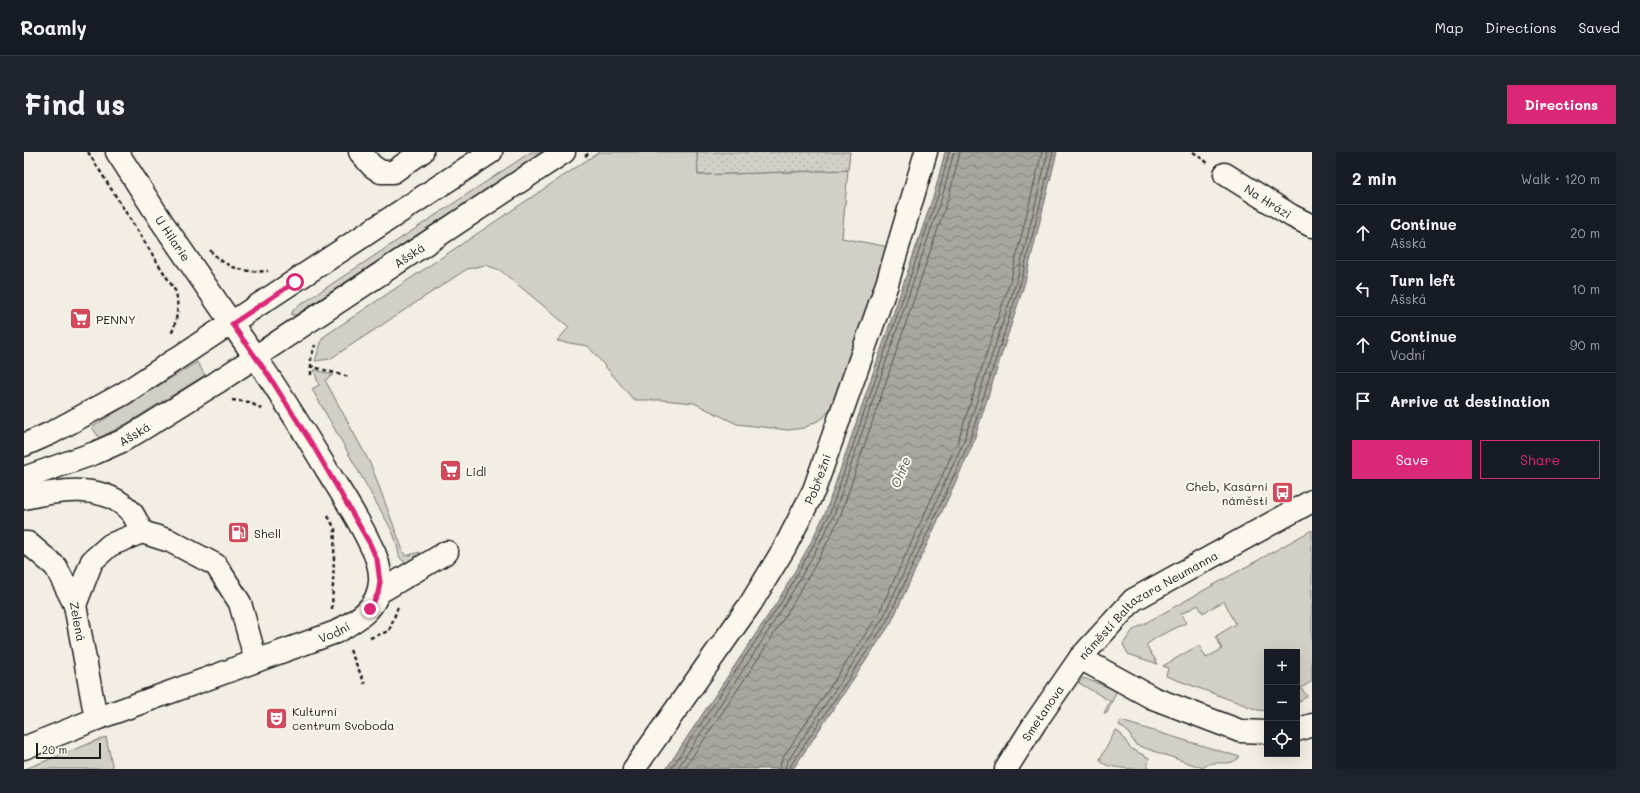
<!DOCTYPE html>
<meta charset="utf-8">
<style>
:root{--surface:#171b24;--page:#20242c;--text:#f1f3f6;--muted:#9ea1a6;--line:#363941;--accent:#db2777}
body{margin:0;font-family:Mali,sans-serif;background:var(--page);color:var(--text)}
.controls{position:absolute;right:12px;bottom:12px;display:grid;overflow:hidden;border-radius:0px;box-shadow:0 4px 16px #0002}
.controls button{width:36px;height:36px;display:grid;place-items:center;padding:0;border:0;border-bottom:1px solid var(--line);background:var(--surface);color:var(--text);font:20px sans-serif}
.scale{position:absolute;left:12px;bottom:10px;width:65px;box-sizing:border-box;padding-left:4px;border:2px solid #1c1c1c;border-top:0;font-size:11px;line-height:14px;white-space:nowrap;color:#1c1c1c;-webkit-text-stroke:3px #fbf7ec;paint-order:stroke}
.stop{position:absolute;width:12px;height:12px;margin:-9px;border:3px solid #db2777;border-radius:50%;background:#fff}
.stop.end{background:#db2777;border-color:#fff;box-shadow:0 1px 4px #0008}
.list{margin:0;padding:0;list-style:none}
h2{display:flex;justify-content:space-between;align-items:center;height:52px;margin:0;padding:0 16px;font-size:17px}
h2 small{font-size:13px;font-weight:400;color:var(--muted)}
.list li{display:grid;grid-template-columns:26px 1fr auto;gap:12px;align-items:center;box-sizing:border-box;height:56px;padding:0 16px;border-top:1px solid var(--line)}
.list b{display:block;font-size:15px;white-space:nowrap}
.list p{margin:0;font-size:13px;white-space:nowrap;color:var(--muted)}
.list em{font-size:13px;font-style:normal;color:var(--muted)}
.actions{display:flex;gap:8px;padding:12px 16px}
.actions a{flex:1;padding:9px 0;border:1px solid var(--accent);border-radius:0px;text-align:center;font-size:14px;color:var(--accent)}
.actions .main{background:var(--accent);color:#fff}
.icon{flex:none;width:22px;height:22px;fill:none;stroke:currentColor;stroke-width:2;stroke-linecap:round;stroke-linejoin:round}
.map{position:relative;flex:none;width:1288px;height:617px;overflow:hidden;border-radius:0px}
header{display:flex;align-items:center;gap:24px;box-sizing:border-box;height:56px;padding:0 20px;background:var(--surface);border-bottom:1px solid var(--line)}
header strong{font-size:19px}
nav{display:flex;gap:22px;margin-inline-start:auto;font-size:14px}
.intro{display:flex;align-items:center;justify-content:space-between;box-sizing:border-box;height:96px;padding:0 24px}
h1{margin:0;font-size:28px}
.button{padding:10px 18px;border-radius:0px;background:var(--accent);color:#fff;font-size:14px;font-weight:700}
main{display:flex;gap:24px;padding:0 24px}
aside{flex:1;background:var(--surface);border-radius:0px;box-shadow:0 4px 16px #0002}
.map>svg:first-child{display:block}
.green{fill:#d2cfc6;stroke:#777671}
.garden{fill:url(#garden-dots);stroke:#777671}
.water{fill:url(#water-waves);stroke:#716f6b}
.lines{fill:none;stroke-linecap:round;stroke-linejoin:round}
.shore{stroke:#545351;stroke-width:1}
.minor-casing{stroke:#1c1c1c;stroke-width:25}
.major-casing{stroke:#1c1c1c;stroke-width:25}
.path{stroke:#1c1c1c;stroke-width:2.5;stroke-dasharray:4 3;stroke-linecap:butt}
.minor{stroke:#fbf7ec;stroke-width:22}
.major{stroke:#fbf7ec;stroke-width:22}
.route{stroke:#db2777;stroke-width:5}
.labels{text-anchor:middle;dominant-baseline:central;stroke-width:4;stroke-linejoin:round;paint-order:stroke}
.street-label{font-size:12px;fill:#1c1c1c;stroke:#fbf7ec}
.poi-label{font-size:12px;fill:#1c1c1c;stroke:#fbf7ec;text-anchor:start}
.water-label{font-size:13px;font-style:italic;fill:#545351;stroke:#fbf7ec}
</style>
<header>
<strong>Roamly</strong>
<nav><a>Map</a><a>Directions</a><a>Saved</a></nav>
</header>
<div class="intro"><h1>Find us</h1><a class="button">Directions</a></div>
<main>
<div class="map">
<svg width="1288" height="617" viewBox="0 0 1288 617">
<defs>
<pattern id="garden-dots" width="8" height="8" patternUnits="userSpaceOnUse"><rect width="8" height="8" fill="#d2cfc6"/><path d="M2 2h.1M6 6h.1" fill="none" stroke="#b4b1aa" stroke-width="1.8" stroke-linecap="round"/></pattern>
<pattern id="water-waves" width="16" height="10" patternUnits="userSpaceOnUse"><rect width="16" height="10" fill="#a9a6a0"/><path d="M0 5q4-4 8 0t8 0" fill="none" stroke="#898682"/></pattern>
</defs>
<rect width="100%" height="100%" fill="#f2eee4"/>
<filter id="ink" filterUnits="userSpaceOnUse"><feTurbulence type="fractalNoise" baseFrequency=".025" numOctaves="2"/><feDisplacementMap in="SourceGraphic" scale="8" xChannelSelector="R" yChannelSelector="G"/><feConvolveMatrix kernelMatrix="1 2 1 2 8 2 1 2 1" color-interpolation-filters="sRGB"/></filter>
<g filter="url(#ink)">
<g class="green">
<path d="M507 0H518L272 163H267L270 157Z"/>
<path d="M575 0H673L674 23 824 18 818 86 865 95 810 252 799 266 780 276 764 278 713 272 670 251 638 248H612L608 246 564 194 533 189 545 175 476 118 461 113 443 117 306 207 291 209 299 185Z"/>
<path d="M173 210 181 223 102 272 75 286 68 275Z"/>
<path d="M290 218H292L309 223 301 228 347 313 381 404 396 400 391 412C373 411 376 404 372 390 371 385 368 380 366 375L288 237 295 233Z"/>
<path d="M1288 378V529L1277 536 1283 544 1273 551V500H1243V559L1234 558 1142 524 1144 516 1139 514 1175 493 1182 506 1198 497 1192 484 1212 472 1200 449 1179 461 1174 453 1157 462 1162 471 1133 485 1122 493 1134 512 1104 502 1099 492 1109 478Z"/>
<path d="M1059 526 1090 537 1092 540 1083 561H1080L1086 549 1055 531Z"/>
<path d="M1097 569 1216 605C1205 617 1190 605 1179 616L1112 593 1103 579 1095 573Z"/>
<path d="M1092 578 1097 582 1106 596 1125 606 1123 617C1112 617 1076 617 1076 607Z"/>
<path d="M82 585 89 617H1Z"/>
</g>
<path class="garden" d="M673 0H826L824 18 674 23Z"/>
<path class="water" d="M921 0H1033L1001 130 948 294 867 471 769 617H642L755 447 785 394 802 359 911 39Z"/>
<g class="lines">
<g class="shore">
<path d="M647 617 758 449 788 396 806 361 915 40 925 0"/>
<path d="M653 617C708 534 766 453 810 363L919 42 930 0"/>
<path d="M660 617C715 535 773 454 816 365L925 44 936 0"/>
<path d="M755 617 758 607 854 463 934 289 987 126 1018 0"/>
<path d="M761 617 763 610 859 466 939 291 993 127 1024 0"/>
<path d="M766 617 767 613 863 469 944 293 997 129 1029 0"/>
</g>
<defs>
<g id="minor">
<path id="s1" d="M93 0 138 70 208 172"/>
<path d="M336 0 348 14 357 20H369L398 0"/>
<path id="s2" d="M1201 22 1268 64 1288 74"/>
<path d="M0 346C35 338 81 330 108 361 112 367 115 374 118 380"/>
<path id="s3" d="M0 391H4L32 415 51 453 72 567"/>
<path d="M354 441 423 400"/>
<path d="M51 453 68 409 86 393 118 380 146 389 192 413 216 451 232 509"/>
<path d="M1056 506 1129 546 1216 579 1243 580"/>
<path d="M1273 578 1288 573"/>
<path id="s4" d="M0 596 72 567 312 480C333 468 354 457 356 430 357 417 352 403 346 392 334 366 318 342 303 318 280 280 257 241 231 205"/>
<path id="s5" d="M610 617 727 451 761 395 790 338 863 132 902 0"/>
<path id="s6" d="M982 617 1011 571 1056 506 1109 448 1288 349"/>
</g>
<g id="major">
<path d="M208 172 231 205"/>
<path d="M0 293 27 281 99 242 467 0"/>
<path id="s7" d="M0 326 71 301 98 289 120 276 192 231 540 0"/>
</g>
</defs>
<use href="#minor" class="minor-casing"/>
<use href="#major" class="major-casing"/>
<g class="path">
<path d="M64 0 152 140C155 156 153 168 147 183"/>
<path d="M1169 0 1184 11"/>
<path d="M561 4 567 0"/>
<path d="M186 98C201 116 221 121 244 119"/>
<path d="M286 214 325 225"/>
<path d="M287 223V206L291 193"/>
<path d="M208 248 225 250 239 258"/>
<path d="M304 364 311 377 308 457"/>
<path d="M346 486 365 479 374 455"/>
<path d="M326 498 341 532"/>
</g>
<use href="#minor" class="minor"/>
<use href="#major" class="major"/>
</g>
</g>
<g class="lines" filter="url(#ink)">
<path class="route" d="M271 130 208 172 245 224 291 297 346 392 353 408 356 430 354 441 346 457"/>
</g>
<defs>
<symbol id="supermarket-square" viewBox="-11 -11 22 22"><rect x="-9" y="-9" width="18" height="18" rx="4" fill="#d1495b" stroke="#fbf7ec"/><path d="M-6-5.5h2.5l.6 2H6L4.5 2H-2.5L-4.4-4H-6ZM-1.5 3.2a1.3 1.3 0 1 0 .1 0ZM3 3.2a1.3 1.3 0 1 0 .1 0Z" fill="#fff"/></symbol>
<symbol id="bus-square" viewBox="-11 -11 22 22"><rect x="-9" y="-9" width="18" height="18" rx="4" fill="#d1495b" stroke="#fbf7ec"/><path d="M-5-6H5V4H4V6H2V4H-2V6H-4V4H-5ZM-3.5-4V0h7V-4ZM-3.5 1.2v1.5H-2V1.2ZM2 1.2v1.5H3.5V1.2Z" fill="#fff"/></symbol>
<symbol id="fuel-square" viewBox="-11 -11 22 22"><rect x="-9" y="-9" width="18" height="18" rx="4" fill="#d1495b" stroke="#fbf7ec"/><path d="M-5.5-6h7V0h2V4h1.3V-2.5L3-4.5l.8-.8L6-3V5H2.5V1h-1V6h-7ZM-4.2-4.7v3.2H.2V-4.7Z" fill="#fff"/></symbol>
<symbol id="theatre-square" viewBox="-11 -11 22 22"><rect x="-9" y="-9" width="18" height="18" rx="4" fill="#d1495b" stroke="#fbf7ec"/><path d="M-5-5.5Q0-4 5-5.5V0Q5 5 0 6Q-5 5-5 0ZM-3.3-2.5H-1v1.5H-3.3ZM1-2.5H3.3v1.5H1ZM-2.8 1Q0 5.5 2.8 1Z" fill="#fff"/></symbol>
</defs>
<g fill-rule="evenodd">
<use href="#supermarket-square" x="44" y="154" width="25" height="25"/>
<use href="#supermarket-square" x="414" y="306" width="25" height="25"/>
<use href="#bus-square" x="1246" y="328" width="25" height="25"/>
<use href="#fuel-square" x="202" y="368" width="25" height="25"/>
<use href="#theatre-square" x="240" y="554" width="25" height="25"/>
</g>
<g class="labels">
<g class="street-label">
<text stroke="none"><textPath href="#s2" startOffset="51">Na Hrázi</textPath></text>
<text stroke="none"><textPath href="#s1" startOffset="103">U Hilarie</textPath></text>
<text stroke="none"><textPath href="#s7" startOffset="447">Ašská</textPath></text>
<text stroke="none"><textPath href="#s7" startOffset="119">Ašská</textPath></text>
<text stroke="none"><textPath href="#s5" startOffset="344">Pobřežní</textPath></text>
<text stroke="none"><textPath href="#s6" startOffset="221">náměstí Baltazara Neumanna</textPath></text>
<text stroke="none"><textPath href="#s3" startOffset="100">Zelená</textPath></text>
<text stroke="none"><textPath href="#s4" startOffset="331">Vodní</textPath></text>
<text stroke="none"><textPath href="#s6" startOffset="67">Smetanova</textPath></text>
</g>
<g class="poi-label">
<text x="72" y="167">PENNY</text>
<text x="442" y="319">Lidl</text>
<text x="1244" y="334" text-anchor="end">Cheb, Kasární<tspan x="1244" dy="14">náměstí</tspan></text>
<text x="230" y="381">Shell</text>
<text x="268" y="559">Kulturní<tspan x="268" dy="14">centrum Svoboda</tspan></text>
</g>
<g class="water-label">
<text transform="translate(876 320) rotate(-68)">Ohře</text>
</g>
</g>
</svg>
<div class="controls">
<button>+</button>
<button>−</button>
<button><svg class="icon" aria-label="locate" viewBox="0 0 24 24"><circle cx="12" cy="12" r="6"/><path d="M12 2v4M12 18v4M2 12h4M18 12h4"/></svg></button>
</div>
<div class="scale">20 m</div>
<div class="stop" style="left:271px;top:130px"></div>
<div class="stop end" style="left:346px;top:457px"></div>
</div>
<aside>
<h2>2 min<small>Walk · 120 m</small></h2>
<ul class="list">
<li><svg class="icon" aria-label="ahead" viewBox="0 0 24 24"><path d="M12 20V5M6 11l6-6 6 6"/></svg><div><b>Continue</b><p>Ašská</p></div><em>20 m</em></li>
<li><svg class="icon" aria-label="left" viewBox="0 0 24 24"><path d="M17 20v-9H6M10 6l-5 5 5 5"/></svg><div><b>Turn left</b><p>Ašská</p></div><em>10 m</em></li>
<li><svg class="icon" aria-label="ahead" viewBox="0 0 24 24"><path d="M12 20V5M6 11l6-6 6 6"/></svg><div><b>Continue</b><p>Vodní</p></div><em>90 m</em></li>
<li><svg class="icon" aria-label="arrive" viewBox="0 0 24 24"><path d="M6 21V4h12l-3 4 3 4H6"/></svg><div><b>Arrive at destination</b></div></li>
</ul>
<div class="actions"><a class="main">Save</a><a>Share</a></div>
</aside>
</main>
